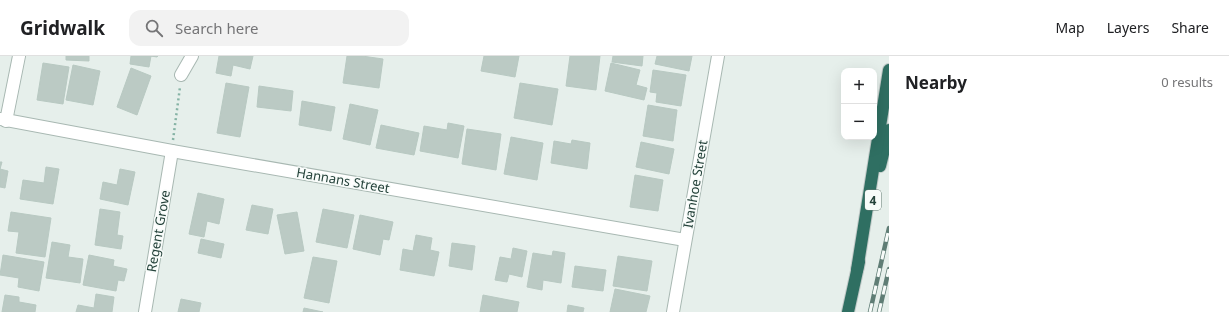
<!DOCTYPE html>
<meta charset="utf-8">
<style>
:root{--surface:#fff;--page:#f2f2f2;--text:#202124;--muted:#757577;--line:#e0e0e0}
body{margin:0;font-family:"Noto Sans",sans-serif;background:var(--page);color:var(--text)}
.controls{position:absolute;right:12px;top:12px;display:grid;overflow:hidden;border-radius:8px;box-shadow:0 4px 16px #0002}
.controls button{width:36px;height:36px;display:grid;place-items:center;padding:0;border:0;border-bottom:1px solid var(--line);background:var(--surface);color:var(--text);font:20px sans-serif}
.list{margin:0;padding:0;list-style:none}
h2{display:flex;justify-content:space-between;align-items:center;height:52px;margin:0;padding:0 16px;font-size:17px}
h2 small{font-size:13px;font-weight:400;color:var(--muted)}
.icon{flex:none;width:22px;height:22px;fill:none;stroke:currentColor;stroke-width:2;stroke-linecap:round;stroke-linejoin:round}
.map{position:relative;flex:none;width:889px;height:256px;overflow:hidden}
header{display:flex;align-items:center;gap:24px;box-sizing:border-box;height:56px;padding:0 20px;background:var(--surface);border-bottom:1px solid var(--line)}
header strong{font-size:19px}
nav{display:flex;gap:22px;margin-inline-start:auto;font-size:14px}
.search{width:280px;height:36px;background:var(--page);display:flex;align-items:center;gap:10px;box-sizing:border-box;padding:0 14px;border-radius:12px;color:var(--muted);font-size:15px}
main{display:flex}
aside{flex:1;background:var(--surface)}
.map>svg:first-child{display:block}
.building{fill:#bbcac4;stroke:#b8c9c2}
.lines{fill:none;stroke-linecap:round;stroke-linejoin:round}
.minor-casing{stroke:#a8b8b2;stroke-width:14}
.highway-casing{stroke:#c2cac8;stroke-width:14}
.path{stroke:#86b3a5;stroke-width:2.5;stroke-dasharray:2 3;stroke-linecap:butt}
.minor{stroke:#fff;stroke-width:12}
.highway{stroke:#2f6f62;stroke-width:12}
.rail-casing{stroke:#5f7d75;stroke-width:4.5}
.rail{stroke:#f7fbf9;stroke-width:3;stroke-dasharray:9;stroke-linecap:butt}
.labels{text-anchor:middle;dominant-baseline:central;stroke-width:3;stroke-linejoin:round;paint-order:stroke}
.shield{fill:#f7fbf9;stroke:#637a73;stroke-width:1}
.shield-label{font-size:12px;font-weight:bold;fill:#24423a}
.street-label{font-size:13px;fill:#24423a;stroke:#f7fbf9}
</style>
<header>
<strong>Gridwalk</strong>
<div class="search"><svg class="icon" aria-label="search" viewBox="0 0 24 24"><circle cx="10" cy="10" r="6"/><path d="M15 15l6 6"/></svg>Search here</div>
<nav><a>Map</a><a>Layers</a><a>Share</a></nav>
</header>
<main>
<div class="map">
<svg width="889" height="256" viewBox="0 0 889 256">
<rect width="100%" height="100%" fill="#e6efeb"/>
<g class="building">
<path d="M66 0H89V5L66 4Z"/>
<path d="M131 0H158L157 1 151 0 149 11 130 8Z"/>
<path d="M219 0H253L250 13 233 9 231 20 216 17Z"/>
<path d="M347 0H362L383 3 379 32 343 27Z"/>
<path d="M484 0H519L515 21 481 15Z"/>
<path d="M570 0H600L596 34 566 30Z"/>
<path d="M613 0H643L642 10 612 6Z"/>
<path d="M657 0H692L689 15 655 8Z"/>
<path d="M43 7 69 11 63 48 37 44Z"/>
<path d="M611 7 640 14 636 29 647 32 644 44 605 35Z"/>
<path d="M73 9 100 15 93 49 66 44Z"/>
<path d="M131 12 151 20 137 59 117 51Z"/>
<path d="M653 14 686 19 681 50 656 46 657 37 650 36Z"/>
<path d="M226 27 249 31 240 81 217 77Z"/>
<path d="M520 27 558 33 552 69 514 62Z"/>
<path d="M259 30 293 35 291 55 257 51Z"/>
<path d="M302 45 335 51 331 75 299 69Z"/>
<path d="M350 48 378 54 370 89 343 83Z"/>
<path d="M648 49 677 54 673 85 643 80Z"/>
<path d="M448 67 464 70 458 102 420 95 424 70 447 74Z"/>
<path d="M381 69 419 77 414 99 376 92Z"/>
<path d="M467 73 501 78 496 114 462 108Z"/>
<path d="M511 81 543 87 537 124 504 118Z"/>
<path d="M572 84 590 87 587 113 551 107 554 85 571 88Z"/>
<path d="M641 86 674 93 669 118 636 111Z"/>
<path d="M0 106H2L0 113 8 115 5 132 0 131Z"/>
<path d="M46 111 59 113 53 148 20 143 23 124 44 127Z"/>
<path d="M120 113 135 116 128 149 100 143 103 126 117 129Z"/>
<path d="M635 119 663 124 658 155 630 151Z"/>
<path d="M198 137 224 143 219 168 207 165 204 181 189 178Z"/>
<path d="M252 149 273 153 268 178 246 174Z"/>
<path d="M100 153 120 156 117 179 123 180 121 193 95 189Z"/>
<path d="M323 153 354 159 347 192 316 186Z"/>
<path d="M11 156 51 162 45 201 16 197 19 176 8 175Z"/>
<path d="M297 156 304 195 285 198 277 159Z"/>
<path d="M360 159 393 166 389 184 383 183 380 199 353 193Z"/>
<path d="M416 179 432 182 430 194 439 196 434 220 400 214 403 193 413 195Z"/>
<path d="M201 183 224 188 221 202 198 197Z"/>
<path d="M52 186 70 189 68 201 83 203 80 227 46 222Z"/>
<path d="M452 187 475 190 472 214 449 210Z"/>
<path d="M513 192 527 195 522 221 509 218 507 226 495 224 500 201 511 203Z"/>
<path d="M553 195 565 197 561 227 543 224 542 234 527 231 533 197 552 200Z"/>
<path d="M3 199 44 206 39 235 18 231 19 222 0 219Z"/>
<path d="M89 199 114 204 113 210 127 213 124 225 118 224 116 235 83 229Z"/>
<path d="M618 200 652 205 647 235 613 230Z"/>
<path d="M313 201 337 205 329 247 304 242Z"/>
<path d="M575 210 606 214 603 235 572 231Z"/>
<path d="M615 233 650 240 646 256H610Z"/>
<path d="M96 238 114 241 112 256H76L78 249 94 252Z"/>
<path d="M5 239 19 241V246L36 249 35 256H2Z"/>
<path d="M483 239 519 246 517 256H480Z"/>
<path d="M181 243 201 247 199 256H178Z"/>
<path d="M568 249 584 252 583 256H567Z"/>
<path d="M304 252 323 256H303Z"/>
</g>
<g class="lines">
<defs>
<g id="minor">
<path d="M181 19 192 0"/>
<path d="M0 63 172 95 685 184"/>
<path d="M6 65 19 0"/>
<path d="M145 256 172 95"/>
<path d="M673 256 718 0"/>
</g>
<g id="highway">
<path d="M880 110 889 74"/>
<path d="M857 214 889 14"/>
<path d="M848 256 859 206"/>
</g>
</defs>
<use href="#minor" class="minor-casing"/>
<use href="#highway" class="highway-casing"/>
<path class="path" d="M173 84 180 31"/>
<use href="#minor" class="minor"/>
<use href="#highway" class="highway"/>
<defs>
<g id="rail">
<path d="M870 256 889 172"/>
<path d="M879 256 889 213"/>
</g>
</defs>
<use href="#rail" class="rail-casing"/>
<use href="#rail" class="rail"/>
</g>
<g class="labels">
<rect class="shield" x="865" y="134" width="16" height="20" rx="3"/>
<g class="shield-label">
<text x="873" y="144">4</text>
</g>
<g class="street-label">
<text transform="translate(343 124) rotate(10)">Hannans Street</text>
<text transform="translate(695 128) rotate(-80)">Ivanhoe Street</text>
<text transform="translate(158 175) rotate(-80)">Regent Grove</text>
</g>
</g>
</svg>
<div class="controls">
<button>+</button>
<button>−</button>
</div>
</div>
<aside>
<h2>Nearby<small>0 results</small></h2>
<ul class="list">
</ul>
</aside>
</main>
